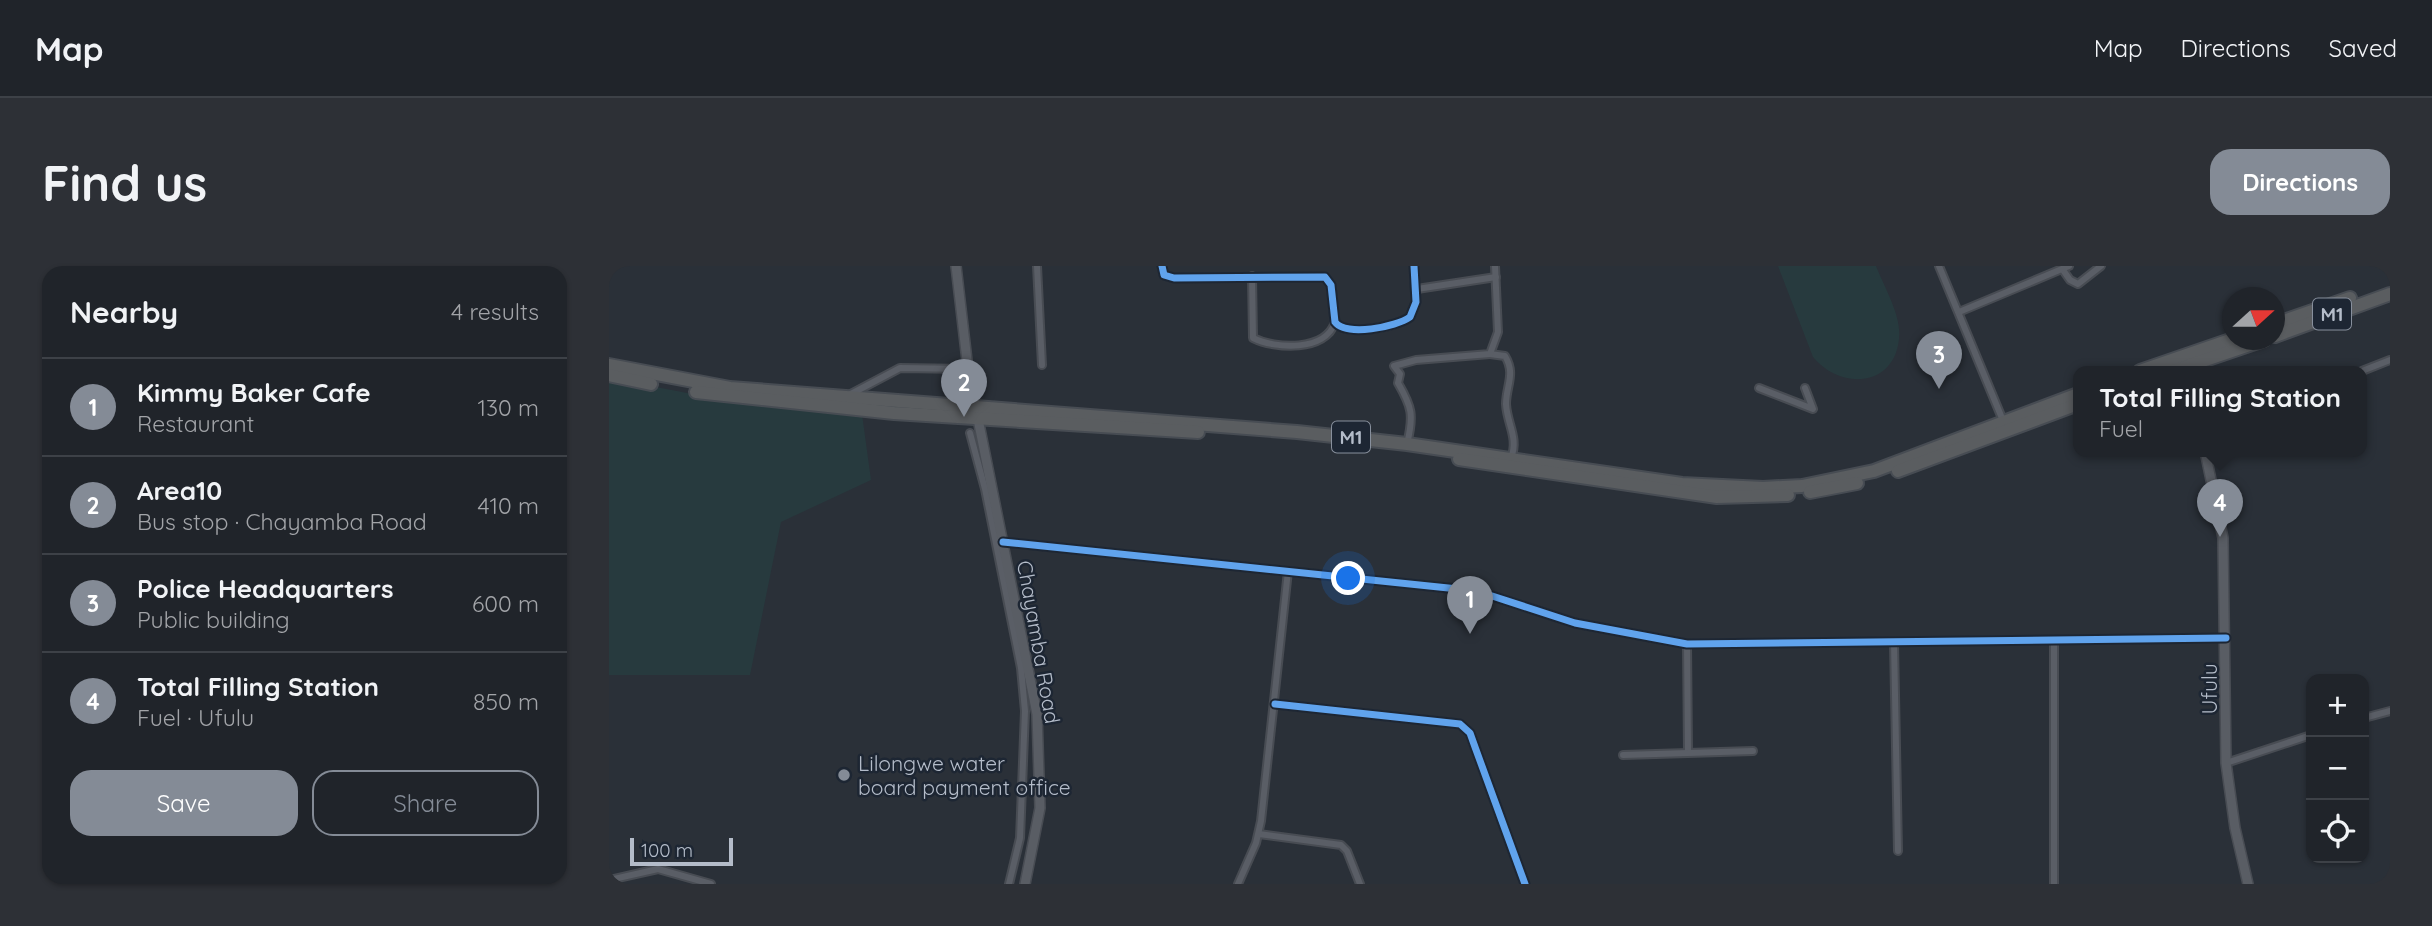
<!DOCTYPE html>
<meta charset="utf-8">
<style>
:root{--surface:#20242a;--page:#2d3036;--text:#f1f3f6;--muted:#a2a4a8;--line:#3d4147;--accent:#848b96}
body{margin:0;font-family:Quicksand,sans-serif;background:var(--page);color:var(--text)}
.controls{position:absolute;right:21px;bottom:21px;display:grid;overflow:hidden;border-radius:14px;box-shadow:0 2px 5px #0004}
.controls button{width:63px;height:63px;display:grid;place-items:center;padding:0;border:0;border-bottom:2px solid var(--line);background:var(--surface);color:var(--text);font:35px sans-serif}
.compass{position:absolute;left:1613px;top:21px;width:63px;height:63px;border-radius:50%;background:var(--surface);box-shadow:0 2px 5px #0004;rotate:69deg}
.scale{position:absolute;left:21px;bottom:18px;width:103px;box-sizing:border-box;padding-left:7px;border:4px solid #b4bcc9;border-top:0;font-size:19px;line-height:24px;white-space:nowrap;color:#b4bcc9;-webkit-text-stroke:5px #1d2633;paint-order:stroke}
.you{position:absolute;left:740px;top:313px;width:24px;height:24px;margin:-18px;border:5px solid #fff;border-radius:50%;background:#1a73e8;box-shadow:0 0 0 10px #1a73e833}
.badge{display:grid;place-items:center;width:46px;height:46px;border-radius:50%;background:var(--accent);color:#fff;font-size:23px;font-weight:700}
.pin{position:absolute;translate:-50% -58px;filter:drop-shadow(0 2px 4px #0008)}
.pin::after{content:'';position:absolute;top:37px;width:24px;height:21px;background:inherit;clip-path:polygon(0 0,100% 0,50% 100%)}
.popup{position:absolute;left:1464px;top:100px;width:294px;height:91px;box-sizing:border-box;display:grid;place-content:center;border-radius:14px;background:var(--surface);filter:drop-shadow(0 2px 5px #0005);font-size:23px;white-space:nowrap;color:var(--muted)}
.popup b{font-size:26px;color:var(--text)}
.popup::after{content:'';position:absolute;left:50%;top:100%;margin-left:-14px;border:14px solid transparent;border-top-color:var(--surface)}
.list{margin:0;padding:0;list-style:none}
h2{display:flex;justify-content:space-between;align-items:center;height:91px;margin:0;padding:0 28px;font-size:30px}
h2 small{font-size:23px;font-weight:400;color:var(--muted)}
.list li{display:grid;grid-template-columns:46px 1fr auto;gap:21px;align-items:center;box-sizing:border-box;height:98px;padding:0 28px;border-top:2px solid var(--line)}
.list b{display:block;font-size:26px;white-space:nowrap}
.list p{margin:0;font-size:23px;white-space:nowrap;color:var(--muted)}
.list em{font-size:23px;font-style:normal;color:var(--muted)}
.actions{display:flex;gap:14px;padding:21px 28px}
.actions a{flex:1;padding:16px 0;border:2px solid var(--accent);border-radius:21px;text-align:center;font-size:24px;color:var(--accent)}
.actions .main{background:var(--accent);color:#fff}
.icon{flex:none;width:38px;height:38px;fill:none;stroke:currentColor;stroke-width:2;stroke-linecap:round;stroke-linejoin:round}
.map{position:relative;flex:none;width:1781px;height:618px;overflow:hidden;border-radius:21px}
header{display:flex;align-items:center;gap:42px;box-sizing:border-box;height:98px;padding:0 35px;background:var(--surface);border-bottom:2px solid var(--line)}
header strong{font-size:33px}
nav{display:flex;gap:38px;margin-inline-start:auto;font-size:24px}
.intro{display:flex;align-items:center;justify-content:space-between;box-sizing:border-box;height:168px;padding:0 42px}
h1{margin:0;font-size:49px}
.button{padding:18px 32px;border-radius:21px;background:var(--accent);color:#fff;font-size:24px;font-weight:700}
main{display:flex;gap:42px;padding:0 42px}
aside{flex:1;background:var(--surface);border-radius:21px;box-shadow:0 2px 5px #0004}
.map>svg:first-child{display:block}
.green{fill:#273a3e}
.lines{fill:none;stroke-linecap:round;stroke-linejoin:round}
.street-casing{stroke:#484c53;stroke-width:10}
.secondary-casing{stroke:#484c53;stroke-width:12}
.highway-casing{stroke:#474c53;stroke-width:16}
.street{stroke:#5a5e66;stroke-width:6}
.secondary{stroke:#595d64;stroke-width:9}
.highway{stroke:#5a5d60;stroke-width:12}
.cycleway-casing{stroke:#1d2633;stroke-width:11}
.cycleway{stroke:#60a3ed;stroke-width:7}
.poi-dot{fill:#848b96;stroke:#1d2633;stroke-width:2.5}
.labels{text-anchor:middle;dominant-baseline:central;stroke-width:5;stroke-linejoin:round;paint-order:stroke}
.shield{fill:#1d2633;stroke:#878f9c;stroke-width:2}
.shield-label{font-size:19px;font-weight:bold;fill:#b4bcc9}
.street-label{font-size:21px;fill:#b4bcc9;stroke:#1d2633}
.poi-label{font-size:21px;fill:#b4bcc9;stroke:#1d2633;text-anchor:start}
</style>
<header>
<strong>Map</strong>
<nav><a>Map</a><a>Directions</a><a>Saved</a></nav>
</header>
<div class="intro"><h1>Find us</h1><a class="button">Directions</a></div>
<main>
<aside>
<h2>Nearby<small>4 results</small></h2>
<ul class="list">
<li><span class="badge">1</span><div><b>Kimmy Baker Cafe</b><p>Restaurant</p></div><em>130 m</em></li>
<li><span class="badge">2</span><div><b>Area10</b><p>Bus stop · Chayamba Road</p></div><em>410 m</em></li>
<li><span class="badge">3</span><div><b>Police Headquarters</b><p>Public building</p></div><em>600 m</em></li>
<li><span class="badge">4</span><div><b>Total Filling Station</b><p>Fuel · Ufulu</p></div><em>850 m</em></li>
</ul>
<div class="actions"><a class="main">Save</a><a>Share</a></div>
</aside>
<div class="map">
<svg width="1781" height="618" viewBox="0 0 1781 618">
<rect width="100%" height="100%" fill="#2a3038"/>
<g class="green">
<path d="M1169 0H1267C1275 21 1293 50 1290 73 1285 122 1231 124 1204 91Z"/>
<path d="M0 112 99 131 253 148 262 214 172 256 141 409H0Z"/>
</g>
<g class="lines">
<defs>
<g id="street">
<path d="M428 0 433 99"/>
<path d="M553 0 555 9 565 12 716 11 722 19 726 56C737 71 787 61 801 51L807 36 805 0"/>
<path d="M1330 0 1395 157"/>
<path d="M1454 4 1461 14 1469 18 1492 0"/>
<path d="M643 10 644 72C666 83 717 86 726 56"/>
<path d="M808 23 887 11"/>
<path d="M1350 46 1460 0"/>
<path d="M881 88 896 90C907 108 897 120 897 138 898 158 910 172 902 192"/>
<path d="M1753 105 1781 94"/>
<path d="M1150 122 1204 143 1196 122"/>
<path d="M240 129 291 102 359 103"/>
<path d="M361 167 376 223 412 402 416 445 411 572 400 618"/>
<path d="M798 178C805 149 803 141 789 117L791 108 785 100 807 94 881 88 889 66 886 0"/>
<path d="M394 276 849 323 877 328 966 357 1078 378 1617 372"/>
<path d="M1445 375V618"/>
<path d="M1285 376 1289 585"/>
<path d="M1078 378 1079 486"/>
<path d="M666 438 851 458 861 467 866 481 916 618"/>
<path d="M1755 452 1781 445"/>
<path d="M1014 489 1144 485"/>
<path d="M1617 497 1702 469"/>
<path d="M650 568 732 579 738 585 751 618"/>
<path d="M0 614 49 603 102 618"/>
<path d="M629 618 647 577 652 555 679 305"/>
</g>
<g id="secondary">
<path d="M347 0 359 103 428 448 431 542 416 618"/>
<path d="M1596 185 1614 272 1617 497 1626 562 1639 618"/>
</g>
<g id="highway">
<path d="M1666 58 1741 32"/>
<path d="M1666 70 1781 28"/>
<path d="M0 99 121 122 688 166 798 178 1073 218 1154 222 1193 220 1265 205 1469 128"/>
<path d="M1531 105 1624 73"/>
<path d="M1564 105 1655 74"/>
<path d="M0 109 42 118"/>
<path d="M87 126 285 147 589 166"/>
<path d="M850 193 1108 231 1179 229"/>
<path d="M1289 205 1469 138"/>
<path d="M1201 226 1248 217"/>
</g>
</defs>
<use href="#street" class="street-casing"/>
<use href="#secondary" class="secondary-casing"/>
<use href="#highway" class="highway-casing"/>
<use href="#street" class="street"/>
<use href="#secondary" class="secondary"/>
<use href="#highway" class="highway"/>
<defs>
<g id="cycleway">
<path d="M553 0 555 9 565 12 716 11 722 19 726 56C737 71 787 61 801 51L807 36 805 0"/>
<path d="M394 276 849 323 877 328 966 357 1078 378 1617 372"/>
<path d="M666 438 851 458 861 467 866 481 916 618"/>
</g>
</defs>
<use href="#cycleway" class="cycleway-casing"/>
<use href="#cycleway" class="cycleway"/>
</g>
<circle class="poi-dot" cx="235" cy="509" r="7"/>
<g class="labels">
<g class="shield">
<rect x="1704" y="32.5" width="38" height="31" rx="5"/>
<rect x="723" y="155.5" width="38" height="31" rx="5"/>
</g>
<g class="shield-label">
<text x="1723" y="48">M1</text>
<text x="742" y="171">M1</text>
</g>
<g class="street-label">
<text transform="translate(430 376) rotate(80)">Chayamba Road</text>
<text transform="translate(1600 423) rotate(-90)">Ufulu</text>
</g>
<g class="poi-label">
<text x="249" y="497">Lilongwe water<tspan x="249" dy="24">board payment office</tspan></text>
</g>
</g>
</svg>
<div class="controls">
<button>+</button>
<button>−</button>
<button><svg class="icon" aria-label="locate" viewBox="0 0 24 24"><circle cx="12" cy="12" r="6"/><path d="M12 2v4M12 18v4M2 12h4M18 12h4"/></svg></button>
</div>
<svg class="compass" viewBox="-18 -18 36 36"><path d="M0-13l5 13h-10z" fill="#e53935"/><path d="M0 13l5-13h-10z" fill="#a2a4a8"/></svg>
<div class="scale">100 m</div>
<div class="you"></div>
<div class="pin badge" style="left:861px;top:368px">1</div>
<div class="pin badge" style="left:355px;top:151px">2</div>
<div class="pin badge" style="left:1330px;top:123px">3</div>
<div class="pin badge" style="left:1611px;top:271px">4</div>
<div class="popup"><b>Total Filling Station</b>Fuel</div>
</div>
</main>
